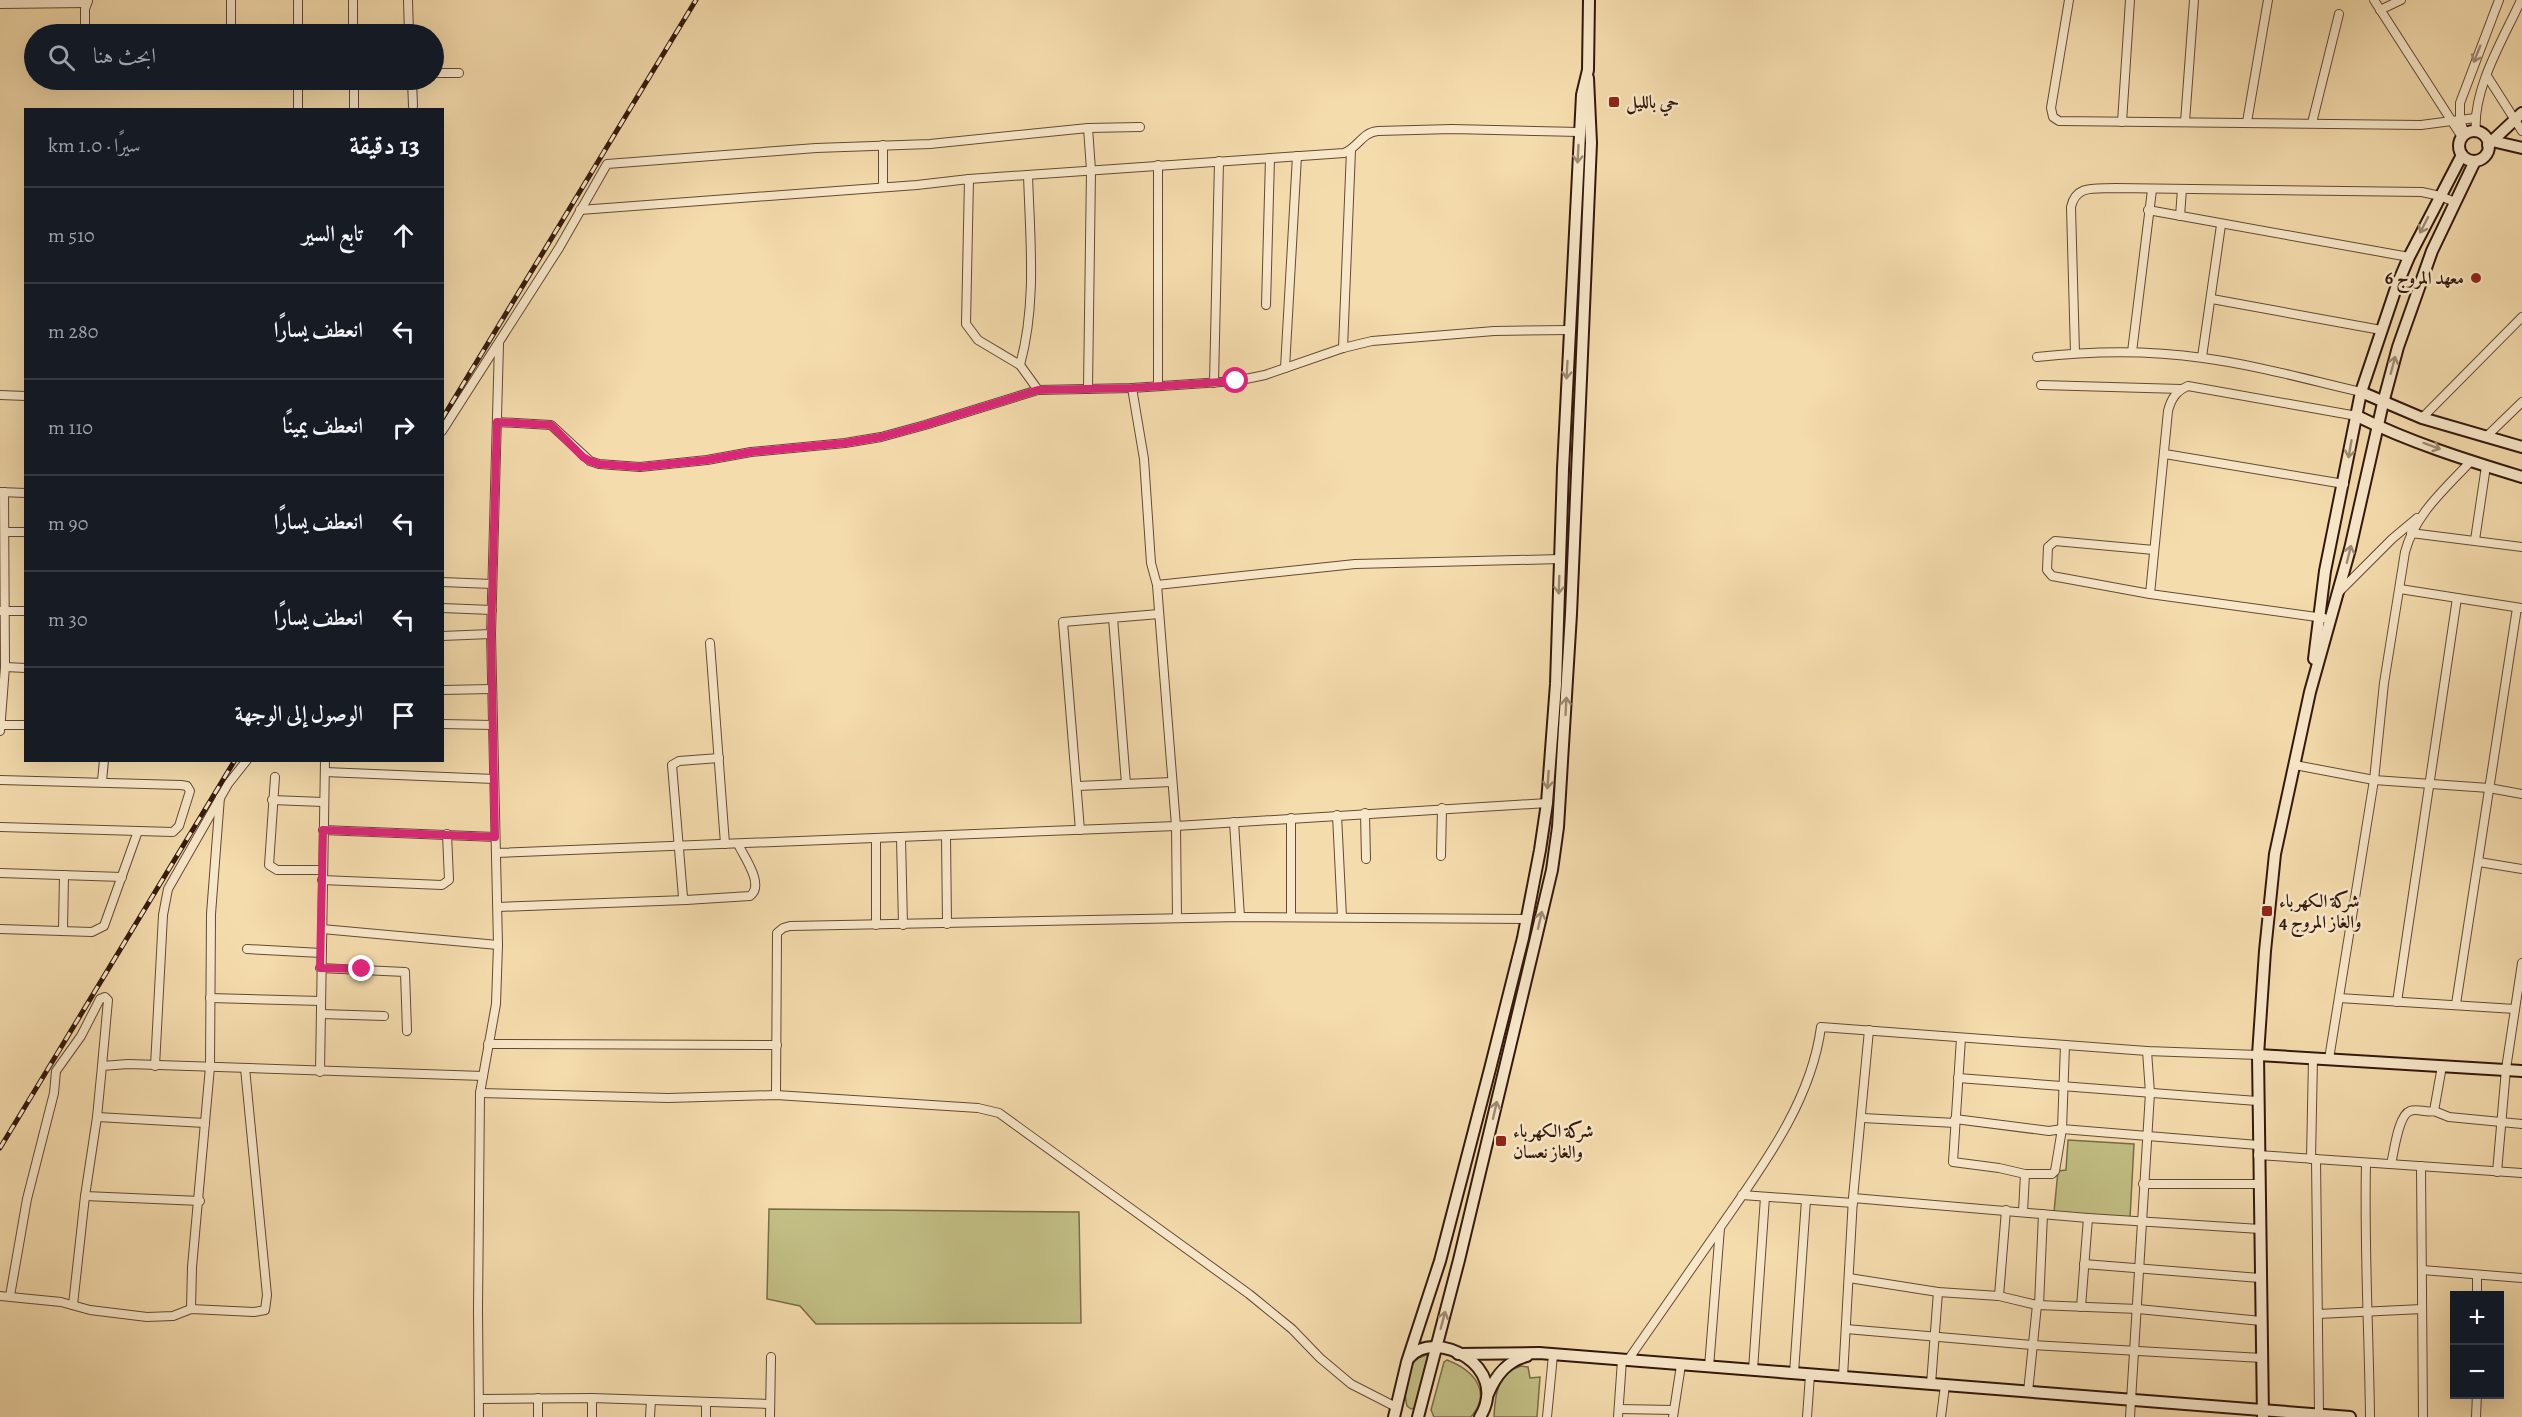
<!DOCTYPE html>
<html lang="ar">
<meta charset="utf-8">
<style>
:root{--surface:#171b24;--page:#20242c;--text:#f1f3f6;--muted:#9ea1a6;--line:#363941}
body{margin:0;font-family:Alegreya,Amiri,serif;background:var(--page);color:var(--text);direction:rtl}
.controls{position:absolute;right:18px;bottom:18px;display:grid;overflow:hidden;border-radius:0px;box-shadow:0 6px 24px #0002}
.controls button{width:54px;height:54px;display:grid;place-items:center;padding:0;border:0;border-bottom:2px solid var(--line);background:var(--surface);color:var(--text);font:30px sans-serif}
.stop{position:absolute;width:18px;height:18px;margin:-14px;border:4px solid #db2777;border-radius:50%;background:#fff}
.stop.end{background:#db2777;border-color:#fff;box-shadow:0 2px 6px #0008}
.list{margin:0;padding:0;list-style:none}
h2{display:flex;justify-content:space-between;align-items:center;height:78px;margin:0;padding:0 24px;font-size:26px}
h2 small{font-size:20px;font-weight:400;color:var(--muted)}
.list li{display:grid;grid-template-columns:39px 1fr auto;gap:18px;align-items:center;box-sizing:border-box;height:96px;padding:0 24px;border-top:2px solid var(--line)}
.list b{display:block;font-size:22px;white-space:nowrap}
.list em{font-size:20px;font-style:normal;color:var(--muted)}
.icon{flex:none;width:33px;height:33px;fill:none;stroke:currentColor;stroke-width:2;stroke-linecap:round;stroke-linejoin:round}
.map{position:relative;flex:none;width:2522px;height:1417px;overflow:hidden;direction:ltr}
.search{position:absolute;background:var(--surface);box-shadow:0 6px 24px #0002;left:24px;top:24px;width:420px;height:66px;display:flex;align-items:center;gap:15px;box-sizing:border-box;padding:0 21px;border-radius:33px;color:var(--muted);font-size:22px}
.panel{position:absolute;background:var(--surface);box-shadow:0 6px 24px #0002;left:24px;top:108px;width:420px;height:654px;border-radius:0px;direction:rtl}
.map>svg:first-child{display:block}
.green{fill:#c2bf85;stroke:#7a6c48;stroke-width:1.5}
.lines{fill:none;stroke-linecap:round;stroke-linejoin:round}
.street-casing{stroke:#644934;stroke-width:10}
.secondary-casing{stroke:#33180c;stroke-width:14}
.street{stroke:#f8e8ca;stroke-width:8}
.secondary{stroke:#f8e8ca;stroke-width:10}
.rail-casing{stroke:#33180c;stroke-width:5}
.rail{stroke:#f8e8ca;stroke-width:3;stroke-dasharray:9;stroke-linecap:butt}
.oneway{stroke:#9f8a74}
.route{stroke:#db2777;stroke-width:8}
.poi-dot{fill:#8f2418;stroke:#f8e8ca;stroke-width:2}
.labels{text-anchor:middle;dominant-baseline:central;stroke-width:5;stroke-linejoin:round;paint-order:stroke}
.poi-label{font-size:18px;font-weight:bold;fill:#33180c;stroke:#f8e8ca;text-anchor:start}
</style>
<div class="map">
<svg width="2522" height="1417" viewBox="0 0 2522 1417">
<rect width="100%" height="100%" fill="#f5dcad"/>
<filter id="stains"><feTurbulence type="fractalNoise" baseFrequency=".00333" numOctaves="4"/><feColorMatrix values="0 0 0 0 .2 0 0 0 0 .09 0 0 0 0 .02 0 0 0 .5 -.17"/></filter>
<radialGradient id="worn" r=".72"><stop offset=".6" stop-color="#630" stop-opacity="0"/><stop offset="1" stop-color="#630" stop-opacity=".3"/></radialGradient>
<g class="green">
<path d="M2068 1140 2134 1144 2130 1218 2054 1212 2058 1171 2066 1170Z"/>
<path d="M769 1209 1079 1212 1081 1323 816 1324 800 1306 767 1299Z"/>
<path d="M1426 1355 1428 1356 1415 1408 1411 1409 1407 1406C1403 1392 1407 1371 1416 1359Z"/>
<path d="M1447 1360C1473 1370 1493 1391 1471 1417H1434L1431 1410 1444 1362Z"/>
<path d="M1521 1366 1528 1367 1530 1378 1540 1377 1537 1417H1494C1495 1395 1497 1373 1521 1366Z"/>
</g>
<g class="lines">
<defs>
<g id="street">
<path d="M231 0V34"/>
<path d="M298 0V34"/>
<path d="M353 0V34"/>
<path d="M408 0 409 34"/>
<path d="M2069 0 2051 108 2053 117 2059 121 2421 125 2475 118"/>
<path d="M2374 0 2462 137"/>
<path d="M0 4 86 3"/>
<path d="M2380 10 2401 0"/>
<path d="M85 34V9L88 1"/>
<path d="M434 73H459"/>
<path d="M2487 76 2522 131"/>
<path d="M298 80V110"/>
<path d="M354 80V110"/>
<path d="M412 80 413 106"/>
<path d="M2122 122 2130 0"/>
<path d="M2185 122 2194 0"/>
<path d="M2247 122 2268 0"/>
<path d="M2312 123 2339 14"/>
<path d="M1088 128 1140 127"/>
<path d="M2476 132C2472 89 2504 38 2521 0"/>
<path d="M2465 134 2460 120V103L2499 0"/>
<path d="M969 179 1344 153C1358 148 1362 132 1378 131L1452 129 1579 132"/>
<path d="M883 187V145"/>
<path d="M580 210 917 185 969 179 966 324 978 340 1020 365 1038 390"/>
<path d="M2148 210 2409 257"/>
<path d="M2180 216 2182 189"/>
<path d="M2212 299 2381 330"/>
<path d="M1266 305 1270 158"/>
<path d="M1343 348 1351 150"/>
<path d="M2132 352 2152 190"/>
<path d="M2075 353 2071 207C2076 184 2096 189 2115 188L2422 192 2440 196 2455 202"/>
<path d="M2037 357C2091 351 2148 350 2203 358 2256 365 2309 380 2361 392"/>
<path d="M2202 357 2221 225"/>
<path d="M1020 365C1037 303 1030 239 1028 175"/>
<path d="M1285 368 1297 156"/>
<path d="M1214 383 1219 161"/>
<path d="M1158 385V165"/>
<path d="M2041 385 2181 389"/>
<path d="M1132 388 1144 459 1151 563 1157 585 1176 826 1177 918"/>
<path d="M0 395 26 396"/>
<path d="M2422 418 2522 317"/>
<path d="M497 422 551 425 590 461 599 464 640 467 707 460 751 452 845 443 881 437 925 425 1038 390 1132 388 1236 381 1265 375 1343 348 1372 341 1494 331 1569 330"/>
<path d="M442 431 559 248 607 164 816 148 930 144 1088 128 1091 170 1088 389"/>
<path d="M2487 436 2522 402"/>
<path d="M2165 454 2344 484"/>
<path d="M0 492 26 493"/>
<path d="M6 532H26"/>
<path d="M2411 533 2522 547"/>
<path d="M2475 540 2486 466"/>
<path d="M442 582 492 584"/>
<path d="M1157 585 1355 564 1560 559"/>
<path d="M2400 589 2521 608"/>
<path d="M2339 592 2392 539 2417 518"/>
<path d="M2150 594 2052 576 2047 570 2048 547 2055 541 2154 550"/>
<path d="M442 608 492 610"/>
<path d="M1 611H26"/>
<path d="M1113 618 1126 784"/>
<path d="M2324 618 2150 594 2168 411C2171 399 2176 391 2188 386L2357 416"/>
<path d="M442 636 491 634"/>
<path d="M710 643 725 844"/>
<path d="M5 667 26 668"/>
<path d="M442 690 492 689"/>
<path d="M442 724 493 725"/>
<path d="M0 725H26"/>
<path d="M0 731 5 667 4 492"/>
<path d="M719 758 679 761 672 765 683 897 686 900 750 896C765 885 744 857 738 844"/>
<path d="M2295 765 2374 780 2489 788 2522 794"/>
<path d="M325 772 494 779"/>
<path d="M275 777 269 865 277 870H322"/>
<path d="M0 780 181 785 187 786 190 791 179 826 173 832 0 827"/>
<path d="M102 781 104 760"/>
<path d="M1077 786 1172 782"/>
<path d="M272 800 323 802"/>
<path d="M1365 813 1366 859"/>
<path d="M1337 815 1342 917"/>
<path d="M1234 822 1240 917"/>
<path d="M323 830 495 837"/>
<path d="M1080 830 1063 622 1159 614"/>
<path d="M946 836 947 924"/>
<path d="M901 838 903 925"/>
<path d="M496 853 1176 826 1547 803"/>
<path d="M1441 856 1442 808"/>
<path d="M2479 862 2522 869"/>
<path d="M0 873 122 877"/>
<path d="M322 880 442 885 449 880 447 834"/>
<path d="M498 907 686 900"/>
<path d="M1291 917V818"/>
<path d="M876 925V839"/>
<path d="M0 929 92 932 104 926 138 831"/>
<path d="M322 929 498 945"/>
<path d="M63 930 64 875"/>
<path d="M247 949 321 953"/>
<path d="M320 968 405 972 407 1031"/>
<path d="M210 998 321 1001"/>
<path d="M2339 998 2515 1009"/>
<path d="M2397 1002 2457 598"/>
<path d="M2456 1004 2517 608"/>
<path d="M321 1014 384 1016"/>
<path d="M1961 1038 1953 1162 1999 1168 2025 1174 2023 1212"/>
<path d="M488 1044 777 1045"/>
<path d="M2065 1045 2062 1129 2258 1145"/>
<path d="M2329 1059 2374 780 2384 683 2405 552C2415 514 2445 489 2471 461"/>
<path d="M155 1066 163 915 168 889 228 784 247 760"/>
<path d="M320 1072 325 760"/>
<path d="M1958 1078 2257 1101"/>
<path d="M480 1093 668 1098 776 1095 978 1108 999 1113 1249 1294 1292 1329 1320 1358 1351 1384 1396 1407"/>
<path d="M776 1095 777 933 783 928 790 926 1240 917 1527 919"/>
<path d="M2434 1111 2449 1117 2522 1124"/>
<path d="M97 1117 205 1123"/>
<path d="M1863 1118 1955 1123"/>
<path d="M1955 1119 2049 1131 2062 1129 2055 1171 2052 1174H2025"/>
<path d="M2258 1155 2522 1173"/>
<path d="M2311 1159 2313 1058"/>
<path d="M2316 1159 2319 1414"/>
<path d="M2366 1163C2364 1248 2369 1332 2370 1417"/>
<path d="M2391 1164C2394 1153 2398 1115 2410 1111 2417 1108 2426 1113 2434 1111L2442 1066"/>
<path d="M2421 1166 2423 1417"/>
<path d="M2497 1172 2506 1069 2522 963"/>
<path d="M2143 1184H2259"/>
<path d="M1742 1195 1853 1203"/>
<path d="M85 1196 200 1201"/>
<path d="M1853 1198 2088 1218 2260 1229"/>
<path d="M2006 1210 1999 1296 2037 1305 2028 1392"/>
<path d="M2084 1264 2260 1278"/>
<path d="M2422 1270 2522 1278"/>
<path d="M1849 1278 1938 1292 1999 1296"/>
<path d="M0 1296 61 1302 90 1310 147 1317 173 1316 191 1309 254 1312 265 1310 267 1295 245 1068"/>
<path d="M10 1296 27 1199 54 1093 56 1071 81 1036 100 999 105 997 108 1000 102 1066"/>
<path d="M2477 1296V1275"/>
<path d="M73 1305 85 1196 97 1117 102 1066 128 1064 483 1076"/>
<path d="M2037 1305 2138 1309 2261 1321"/>
<path d="M2039 1305 2043 1214"/>
<path d="M2081 1307 2088 1218"/>
<path d="M191 1309 192 1267 210 1067 211 914 220 797"/>
<path d="M2318 1314 2422 1309"/>
<path d="M1846 1329 2032 1345 2262 1358"/>
<path d="M1628 1360C1658 1317 1688 1273 1719 1229 1761 1168 1811 1103 1821 1027L2147 1051 2258 1055"/>
<path d="M1709 1367 1720 1228"/>
<path d="M1753 1370 1765 1197"/>
<path d="M1794 1373 1806 1200"/>
<path d="M1843 1377 1853 1198 1869 1030"/>
<path d="M1931 1384 1938 1292"/>
<path d="M538 1398V1417"/>
<path d="M592 1398V1417"/>
<path d="M479 1399 592 1398 770 1404"/>
<path d="M1619 1409 1674 1410"/>
<path d="M479 1417 478 1311 480 1093 496 1004 498 945 491 634 499 344"/>
<path d="M650 1417 651 1400"/>
<path d="M706 1417V1402"/>
<path d="M770 1417 771 1357"/>
<path d="M1547 1417 1553 1355"/>
<path d="M1618 1417 1622 1360"/>
<path d="M1673 1417 1681 1365"/>
<path d="M1807 1417 1810 1375"/>
<path d="M1941 1417 1945 1385"/>
<path d="M2130 1417 2150 1093 2147 1051"/>
<path d="M2476 1417 2477 1394"/>
</g>
<g id="secondary">
<circle cx="2474" cy="146" r="15"/>
<path d="M2492 141 2522 148"/>
<path d="M2488 145 2522 113"/>
<path d="M2361 392 2422 418 2522 447"/>
<path d="M2357 416C2409 442 2466 460 2522 477"/>
<path d="M2314 659 2325 571 2361 392 2397 285 2409 257 2462 155"/>
<path d="M2258 1055 2522 1071"/>
<path d="M1458 1354 1539 1353 2350 1417"/>
<path d="M1410 1357C1435 1328 1511 1366 1480 1417"/>
<path d="M1488 1394C1496 1375 1507 1361 1527 1356"/>
<path d="M1394 1417 1407 1362 1440 1261 1490 1069 1523 938 1540 850 1547 803 1556 684 1563 469 1582 95 1588 70 1589 0"/>
<path d="M1418 1417 1459 1260 1535 942 1552 870 1558 827 1571 614 1591 143 1588 78"/>
<path d="M2263 1417 2258 1055 2265 951 2275 854 2310 692 2350 549 2383 403 2398 347 2432 251 2475 161"/>
</g>
</defs>
<use href="#street" class="street-casing"/>
<use href="#secondary" class="secondary-casing"/>
<use href="#street" class="street"/>
<use href="#secondary" class="secondary"/>
<defs>
<g id="rail">
<path d="M442 419 696 0"/>
<path d="M0 1148 235 760"/>
</g>
</defs>
<use href="#rail" class="rail-casing"/>
<use href="#rail" class="rail"/>
</g>
<defs><path id="oneway-shaft" d="M-6 0H5M1.5-3L5.5 0L1.5 3" fill="none" stroke-width="1.6" stroke-linecap="round" stroke-linejoin="round" transform="scale(1.5)"/></defs>
<g class="oneway">
<use href="#oneway-shaft" transform="translate(2477 54) rotate(112)"/>
<use href="#oneway-shaft" transform="translate(1578 154) rotate(93)"/>
<use href="#oneway-shaft" transform="translate(2424 225) rotate(117)"/>
<use href="#oneway-shaft" transform="translate(2393 365) rotate(-75)"/>
<use href="#oneway-shaft" transform="translate(1567 370) rotate(93)"/>
<use href="#oneway-shaft" transform="translate(2432 446) rotate(20)"/>
<use href="#oneway-shaft" transform="translate(2350 449) rotate(100)"/>
<use href="#oneway-shaft" transform="translate(2349 554) rotate(-76)"/>
<use href="#oneway-shaft" transform="translate(1559 585) rotate(92)"/>
<use href="#oneway-shaft" transform="translate(1566 706) rotate(-87)"/>
<use href="#oneway-shaft" transform="translate(1548 780) rotate(94)"/>
<use href="#oneway-shaft" transform="translate(1540 920) rotate(-77)"/>
<use href="#oneway-shaft" transform="translate(1495 1110) rotate(-77)"/>
<use href="#oneway-shaft" transform="translate(1443 1320) rotate(-75)"/>
</g>
<g class="lines">
<path class="route" d="M362 969 320 968 323 830 495 837 491 634 497 422 551 425 583 457 590 461 599 464 640 467 707 460 751 452 845 443 881 437 925 425 1038 390 1132 388 1236 381"/>
</g>
<g class="poi-dot">
<rect x="1608" y="96" width="12" height="12" rx="3"/>
<circle cx="2476" cy="278" r="6"/>
<rect x="2261" y="905" width="12" height="12" rx="3"/>
<rect x="1495" y="1135" width="12" height="12" rx="3"/>
</g>
<g class="labels">
<g class="poi-label">
<text x="1626" y="102">حي بالليل</text>
<text x="2464" y="278" text-anchor="end">معهد المروج 6</text>
<text x="2279" y="901">شركة الكهرباء<tspan x="2279" dy="21">والغاز المروج 4</tspan></text>
<text x="1513" y="1131">شركة الكهرباء<tspan x="1513" dy="21">والغاز نعسان</tspan></text>
</g>
</g>
<rect width="100%" height="100%" filter="url(#stains)"/>
<rect width="100%" height="100%" fill="url(#worn)"/>
</svg>
<div class="controls">
<button>+</button>
<button>−</button>
</div>
<div class="stop" style="left:1236px;top:381px"></div>
<div class="stop end" style="left:362px;top:969px"></div>
<div class="search"><svg class="icon" aria-label="search" viewBox="0 0 24 24"><circle cx="10" cy="10" r="6"/><path d="M15 15l6 6"/></svg>ابحث هنا</div>
<section class="panel">
<h2>13 دقيقة<small>سيرًا · 1.0 km</small></h2>
<ul class="list">
<li><svg class="icon" aria-label="ahead" viewBox="0 0 24 24"><path d="M12 20V5M6 11l6-6 6 6"/></svg><div><b>تابع السير</b></div><em>510 m</em></li>
<li><svg class="icon" aria-label="left" viewBox="0 0 24 24"><path d="M17 20v-9H6M10 6l-5 5 5 5"/></svg><div><b>انعطف يسارًا</b></div><em>280 m</em></li>
<li><svg class="icon" aria-label="right" viewBox="0 0 24 24"><path d="M7 20v-9h11M14 6l5 5-5 5"/></svg><div><b>انعطف يمينًا</b></div><em>110 m</em></li>
<li><svg class="icon" aria-label="left" viewBox="0 0 24 24"><path d="M17 20v-9H6M10 6l-5 5 5 5"/></svg><div><b>انعطف يسارًا</b></div><em>90 m</em></li>
<li><svg class="icon" aria-label="left" viewBox="0 0 24 24"><path d="M17 20v-9H6M10 6l-5 5 5 5"/></svg><div><b>انعطف يسارًا</b></div><em>30 m</em></li>
<li><svg class="icon" aria-label="arrive" viewBox="0 0 24 24"><path d="M6 21V4h12l-3 4 3 4H6"/></svg><div><b>الوصول إلى الوجهة</b></div></li>
</ul>
</section>
</div>
